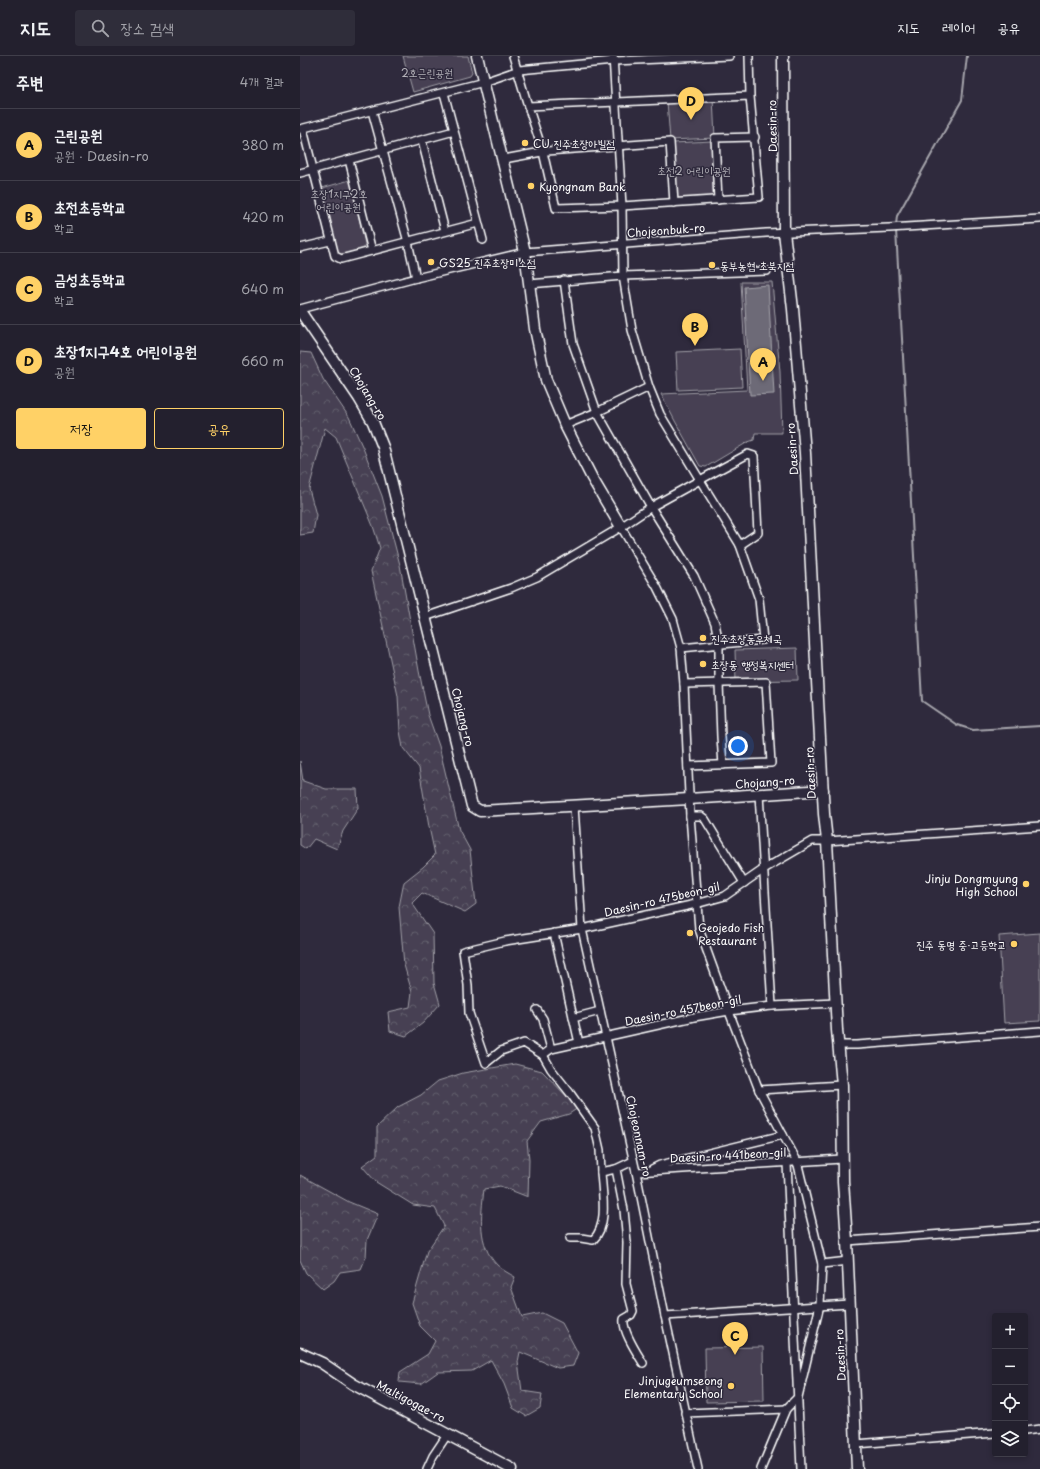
<!DOCTYPE html>
<html lang="ko">
<meta charset="utf-8">
<style>
:root{--surface:#23202e;--page:#2f2d3a;--text:#f1f3f6;--muted:#a3a3aa;--line:#403e4a;--accent:#ffd166}
body{margin:0;font-family:"Playpen Sans","Poor Story",sans-serif;background:var(--page);color:var(--text)}
.controls{position:absolute;right:12px;bottom:12px;display:grid;overflow:hidden;border-radius:4px;box-shadow:0 2px 6px #0003}
.controls button{width:36px;height:36px;display:grid;place-items:center;padding:0;border:0;border-bottom:1px solid var(--line);background:var(--surface);color:var(--text);font:20px sans-serif}
.you{position:absolute;left:438px;top:690px;width:14px;height:14px;margin:-10px;border:3px solid #fff;border-radius:50%;background:#1a73e8;box-shadow:0 0 0 6px #1a73e833}
.badge{display:grid;place-items:center;width:26px;height:26px;border-radius:50%;background:var(--accent);color:#111;font-size:13px;font-weight:700}
.pin{position:absolute;translate:-50% -33px;filter:drop-shadow(0 1px 2px #0008)}
.pin::after{content:'';position:absolute;top:21px;width:14px;height:12px;background:inherit;clip-path:polygon(0 0,100% 0,50% 100%)}
.list{margin:0;padding:0;list-style:none}
h2{display:flex;justify-content:space-between;align-items:center;height:52px;margin:0;padding:0 16px;font-size:17px}
h2 small{font-size:13px;font-weight:400;color:var(--muted)}
.list li{display:grid;grid-template-columns:26px 1fr auto;gap:12px;align-items:center;box-sizing:border-box;height:72px;padding:0 16px;border-top:1px solid var(--line)}
.list b{display:block;font-size:15px;white-space:nowrap}
.list p{margin:0;font-size:13px;white-space:nowrap;color:var(--muted)}
.list em{font-size:13px;font-style:normal;color:var(--muted)}
.actions{display:flex;gap:8px;padding:12px 16px}
.actions a{flex:1;padding:9px 0;border:1px solid var(--accent);border-radius:4px;text-align:center;font-size:14px;color:var(--accent)}
.actions .main{background:var(--accent);color:#111}
.icon{flex:none;width:22px;height:22px;fill:none;stroke:currentColor;stroke-width:2;stroke-linecap:round;stroke-linejoin:round}
.map{position:relative;flex:none;width:740px;height:1413px;overflow:hidden}
header{display:flex;align-items:center;gap:24px;box-sizing:border-box;height:56px;padding:0 20px;background:var(--surface);border-bottom:1px solid var(--line)}
header strong{font-size:19px}
nav{display:flex;gap:22px;margin-inline-start:auto;font-size:14px}
.search{width:280px;height:36px;background:var(--page);display:flex;align-items:center;gap:10px;box-sizing:border-box;padding:0 14px;border-radius:4px;color:var(--muted);font-size:15px}
main{display:flex}
aside{flex:1;background:var(--surface)}
.map>svg:first-child{display:block}
.green{fill:#464152;stroke:#a2a0a8}
.forest{fill:url(#forest-crowns);stroke:#a2a0a8}
.water{fill:#6d6a77;stroke:#a7a6ad}
.lines{fill:none;stroke-linecap:round;stroke-linejoin:round}
.stream{stroke:#a7a6ad;stroke-width:2}
.street-casing{stroke:#fff;stroke-width:10}
.secondary-casing{stroke:#fff;stroke-width:13}
.street{stroke:#2f2a3d;stroke-width:7}
.secondary{stroke:#2f2a3d;stroke-width:10}
.poi-dot{fill:#ffd166;stroke:#2f2a3d;stroke-width:1.5}
.labels{text-anchor:middle;dominant-baseline:central;stroke-width:3;stroke-linejoin:round;paint-order:stroke}
.park-label{font-size:11px;fill:#b5b3ba;stroke:#2f2a3d}
.street-label{font-size:11px;fill:#fff;stroke:#2f2a3d}
.poi-label{font-size:11px;fill:#fff;stroke:#2f2a3d;text-anchor:start}
</style>
<header>
<strong>지도</strong>
<div class="search"><svg class="icon" aria-label="search" viewBox="0 0 24 24"><circle cx="10" cy="10" r="6"/><path d="M15 15l6 6"/></svg>장소 검색</div>
<nav><a>지도</a><a>레이어</a><a>공유</a></nav>
</header>
<main>
<aside>
<h2>주변<small>4개 결과</small></h2>
<ul class="list">
<li><span class="badge">A</span><div><b>근린공원</b><p>공원 · Daesin-ro</p></div><em>380 m</em></li>
<li><span class="badge">B</span><div><b>초전초등학교</b><p>학교</p></div><em>420 m</em></li>
<li><span class="badge">C</span><div><b>금성초등학교</b><p>학교</p></div><em>640 m</em></li>
<li><span class="badge">D</span><div><b>초장1지구4호 어린이공원</b><p>공원</p></div><em>660 m</em></li>
</ul>
<div class="actions"><a class="main">저장</a><a>공유</a></div>
</aside>
<div class="map">
<svg width="740" height="1413" viewBox="0 0 740 1413">
<defs>
<pattern id="forest-crowns" width="20" height="18" patternUnits="userSpaceOnUse"><rect width="20" height="18" fill="#464152"/><path d="M2 6a3 3 0 1 1 6 0M12 15a3 3 0 1 1 6 0" fill="none" stroke="#625e6c"/></pattern>
</defs>
<rect width="100%" height="100%" fill="#2f2a3d"/>
<filter id="ink" filterUnits="userSpaceOnUse"><feTurbulence type="fractalNoise" baseFrequency=".025" numOctaves="2"/><feDisplacementMap in="SourceGraphic" scale="8" xChannelSelector="R" yChannelSelector="G"/><feConvolveMatrix kernelMatrix="1 2 1 2 8 2 1 2 1" color-interpolation-filters="sRGB"/></filter>
<g filter="url(#ink)">
<g class="green">
<path d="M103 0H168L172 17 170 20 113 36Z"/>
<path d="M413 42 415 82 370 84 367 45Z"/>
<path d="M412 85 415 141 377 144 373 87Z"/>
<path d="M50 124 65 188 64 192 41 198 38 197 22 132Z"/>
<path d="M441 226H472L480 316 482 377H455L454 384 448 386 406 411 400 410 375 365 361 338 447 334Z"/>
<path d="M440 293 442 331 378 334 376 296Z"/>
<path d="M497 592 498 624 436 625 435 594Z"/>
<path d="M740 877V965L704 967 699 880Z"/>
<path d="M463 1291 464 1345 406 1346 405 1292Z"/>
</g>
<g class="forest">
<path d="M0 296 11 297 23 323 49 361 63 392 82 440 100 509 119 615 128 659 139 690 159 774 170 794 176 848 165 856 122 837 112 847 133 878 134 927 140 948 123 967 106 980 90 975 88 956 110 951 112 936 104 909 99 851 104 826 123 811 135 799 129 771 119 712 103 692 100 675 98 640 71 515 80 492 73 470 36 381 25 372 9 433 16 459 13 477 0 479Z"/>
<path d="M0 705 3 725 26 733H57L58 752 43 775 37 793 14 783 6 793 0 789Z"/>
<path d="M215 1008 242 1015 278 1052 269 1058 241 1066 227 1085 229 1104 228 1141 200 1130 184 1133C181 1160 177 1188 197 1209 202 1214 210 1218 215 1221L211 1231 222 1261 242 1257 262 1267 278 1297 273 1310 258 1312 220 1296 218 1306 222 1335 242 1338 240 1352 226 1360 213 1352 204 1328 191 1304 172 1315 138 1316 121 1328 99 1326 100 1316 128 1298 135 1285 120 1270 112 1247 127 1195 144 1170 135 1152 113 1149 76 1126 62 1110 77 1099V1071L98 1051 121 1039 138 1025 163 1017Z"/>
<path d="M0 1119 49 1146 78 1158 67 1184 66 1201 61 1213 40 1216 34 1225 23 1233 6 1217 0 1204Z"/>
</g>
<path class="water" d="M468 229 474 338 450 339 444 231Z"/>
<g class="lines">
<g class="stream">
<path d="M596 169 597 160 662 44 667 0"/>
<path d="M596 174 622 645 657 669 673 674 740 670"/>
</g>
<defs>
<g id="street">
<path d="M213 0 228 50"/>
<path d="M313 0 322 150 323 220 332 274 349 331 360 358 400 424 351 451 394 520 415 567 419 588V627L421 681 423 709"/>
<path d="M449 0 450 40 459 141 322 150 256 152 243 96 228 50 450 40"/>
<path d="M144 37 183 184"/>
<path d="M72 55 108 186 116 222"/>
<path d="M0 73 184 26 219 14 314 5 429 0"/>
<path d="M3 73 35 200 41 203 178 167"/>
<path d="M122 85 145 175"/>
<path d="M204 103 247 95 370 86 374 147"/>
<path d="M49 104 72 195"/>
<path d="M0 117 154 75"/>
<path d="M418 144 415 82 455 81"/>
<path d="M0 192 30 185"/>
<path d="M264 224 273 288 297 356 349 331"/>
<path d="M229 228 323 220 467 215"/>
<path d="M0 253 116 222 225 196 466 177 589 172 740 163"/>
<path d="M448 398 454 400 458 477 440 489 400 424Z"/>
<path d="M321 471 357 531 373 563 381 592 384 628 390 760 399 873 428 953 459 1034 497 1105 522 1208 520 1249 498 1341 486 1353 461 1413"/>
<path d="M125 561 211 532 237 521 321 471 351 451 297 356 265 369"/>
<path d="M381 592 463 584 459 543 440 489"/>
<path d="M384 628 466 626 471 707 388 710"/>
<path d="M459 738 472 950"/>
<path d="M274 750 282 873 336 1116 365 1260 398 1413"/>
<path d="M390 760H401L405 763 444 827"/>
<path d="M254 877 279 987"/>
<path d="M536 947 472 950 429 955 394 961 251 993 243 999 224 987 201 995 186 1007 169 957 168 929 163 895 205 885 282 873 396 848 425 840 464 813 512 785H527L740 770"/>
<path d="M237 954 243 963 251 993"/>
<path d="M273 962 300 955"/>
<path d="M539 989H557L740 975"/>
<path d="M243 999 251 1013 270 1037 295 1072 300 1094 301 1116 316 1113"/>
<path d="M459 1034 542 1029"/>
<path d="M333 1105 316 1113 324 1154 327 1186 326 1228 333 1255 331 1259 324 1263C322 1275 337 1297 343 1307"/>
<path d="M487 1107 501 1413"/>
<path d="M352 1113 360 1109 483 1079"/>
<path d="M336 1116 542 1103"/>
<path d="M270 1182H281L293 1184C309 1169 302 1136 301 1116"/>
<path d="M547 1185 740 1171"/>
<path d="M522 1208 548 1205"/>
<path d="M365 1260 549 1248"/>
<path d="M385 1357 486 1353"/>
<path d="M725 1375 740 1373"/>
<path d="M556 1388 695 1377"/>
<path d="M127 1413 133 1400 147 1379"/>
</g>
<g id="secondary">
<path d="M177 0 225 196 235 273 246 324 265 369 292 422 321 471"/>
<path d="M483 0 484 176 493 253 505 397 524 758 527 785 537 974 542 1029 543 1125 547 1185 557 1413"/>
<path d="M0 255 59 342 73 366 83 391 172 750 180 755 389 743 523 734"/>
<path d="M0 1297 22 1307 53 1328 212 1413"/>
</g>
</defs>
<use href="#street" class="street-casing"/>
<use href="#secondary" class="secondary-casing"/>
<use href="#street" class="street"/>
<use href="#secondary" class="secondary"/>
</g>
</g>
<g class="poi-dot">
<circle cx="225" cy="87" r="4"/>
<circle cx="231" cy="130" r="4"/>
<circle cx="131" cy="206" r="4"/>
<circle cx="412" cy="209" r="4"/>
<circle cx="403" cy="582" r="4"/>
<circle cx="403" cy="608" r="4"/>
<circle cx="726" cy="828" r="4"/>
<circle cx="390" cy="877" r="4"/>
<circle cx="714" cy="888" r="4"/>
<circle cx="431" cy="1330" r="4"/>
</g>
<g class="labels">
<g class="park-label">
<text x="127" y="16">2호근린공원</text>
<text x="394" y="114">초전2 어린이공원</text>
<text x="39" y="137">초장1지구2호<tspan x="39" dy="13">어린이공원</tspan></text>
</g>
<g class="street-label">
<text transform="translate(472 70) rotate(-91)">Daesin-ro</text>
<text transform="translate(366 174) rotate(-4)">Chojeonbuk-ro</text>
<text transform="translate(68 337) rotate(59)">Chojang-ro</text>
<text transform="translate(492 393) rotate(-94)">Daesin-ro</text>
<text transform="translate(163 661) rotate(76)">Chojang-ro</text>
<text transform="translate(510 717) rotate(-93)">Daesin-ro</text>
<text transform="translate(465 726) rotate(-4)">Chojang-ro</text>
<text transform="translate(362 843) rotate(-13)">Daesin-ro 475beon-gil</text>
<text transform="translate(383 954) rotate(-11)">Daesin-ro 457beon-gil</text>
<text transform="translate(339 1080) rotate(78)">Chojeonnam-ro</text>
<text transform="translate(428 1099) rotate(-3)">Daesin-ro 441beon-gil</text>
<text transform="translate(540 1299) rotate(-93)">Daesin-ro</text>
<text transform="translate(111 1345) rotate(28)">Maltigogae-ro</text>
</g>
<g class="poi-label">
<text x="233" y="87">CU 진주초장아빌점</text>
<text x="239" y="130">Kyongnam Bank</text>
<text x="139" y="206">GS25 진주초장미소점</text>
<text x="420" y="209">동부농협 초북지점</text>
<text x="411" y="582">진주초장동우체국</text>
<text x="411" y="608">초장동 행정복지센터</text>
<text x="718" y="822" text-anchor="end">Jinju Dongmyung<tspan x="718" dy="13">High School</tspan></text>
<text x="398" y="871">Geojedo Fish<tspan x="398" dy="13">Restaurant</tspan></text>
<text x="706" y="888" text-anchor="end">진주 동명 중·고등학교</text>
<text x="423" y="1324" text-anchor="end">Jinjugeumseong<tspan x="423" dy="13">Elementary School</tspan></text>
</g>
</g>
</svg>
<div class="controls">
<button>+</button>
<button>−</button>
<button><svg class="icon" aria-label="locate" viewBox="0 0 24 24"><circle cx="12" cy="12" r="6"/><path d="M12 2v4M12 18v4M2 12h4M18 12h4"/></svg></button>
<button><svg class="icon" aria-label="layers" viewBox="0 0 24 24"><path d="M12 4l9 5-9 5-9-5zM3 14l9 5 9-5"/></svg></button>
</div>
<div class="you"></div>
<div class="pin badge" style="left:463px;top:325px">A</div>
<div class="pin badge" style="left:395px;top:290px">B</div>
<div class="pin badge" style="left:435px;top:1299px">C</div>
<div class="pin badge" style="left:391px;top:64px">D</div>
</div>
</main>
